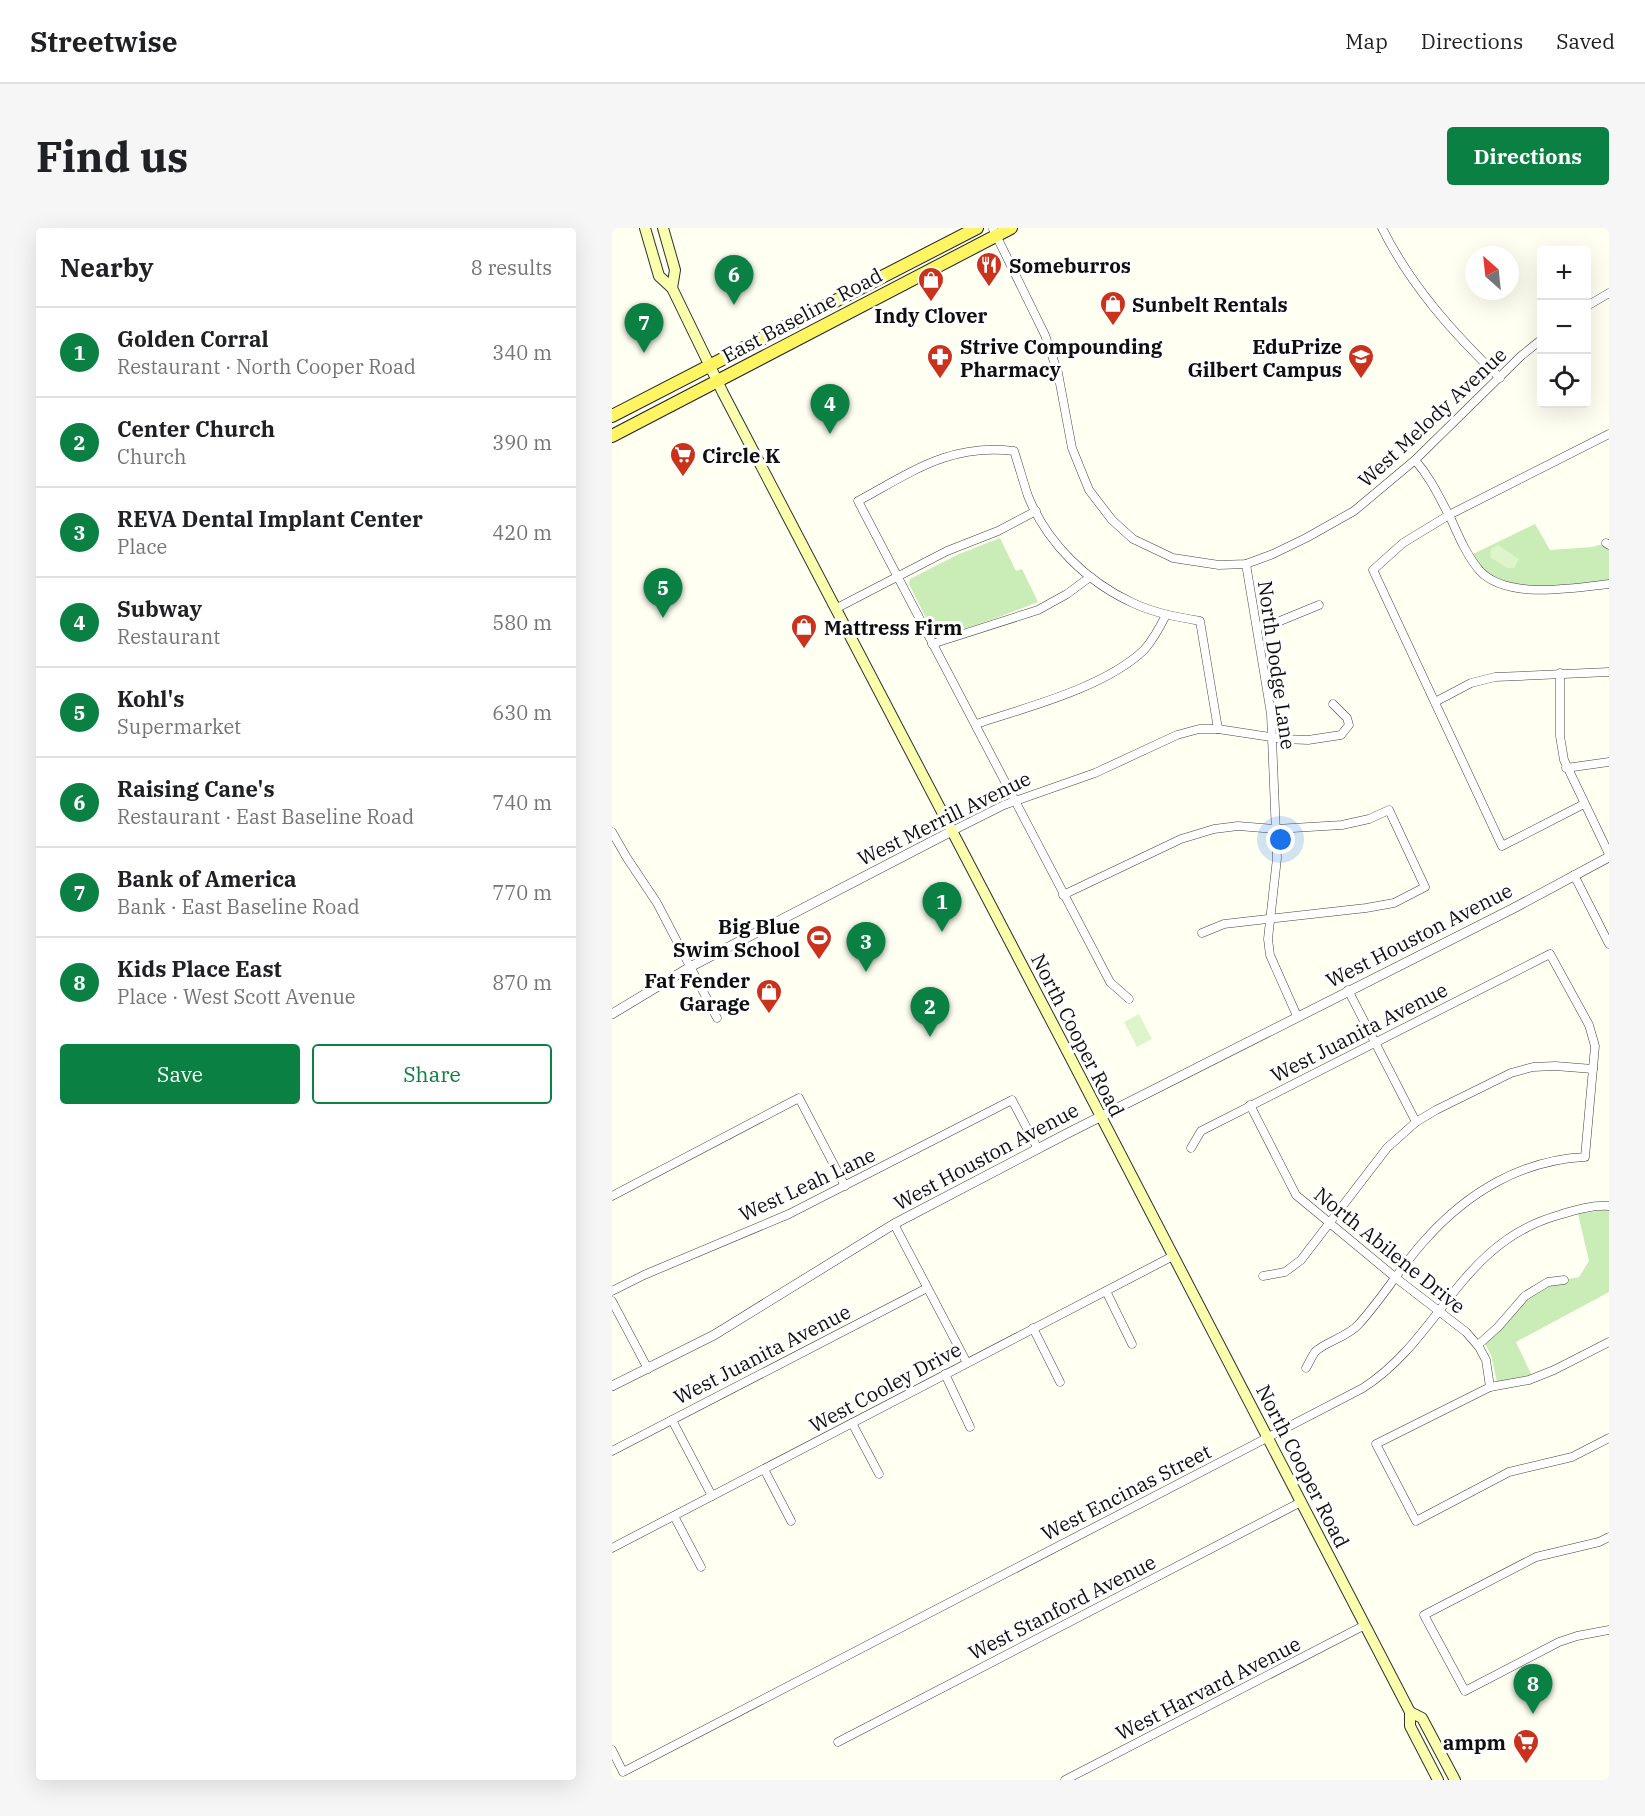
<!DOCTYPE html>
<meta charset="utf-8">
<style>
:root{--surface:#fff;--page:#f6f6f6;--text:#202124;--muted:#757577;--line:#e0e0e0;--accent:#0b8043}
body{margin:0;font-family:"IBM Plex Serif",serif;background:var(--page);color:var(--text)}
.controls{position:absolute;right:18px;top:18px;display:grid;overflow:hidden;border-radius:6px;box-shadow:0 6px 24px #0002}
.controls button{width:54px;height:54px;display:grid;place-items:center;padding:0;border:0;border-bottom:2px solid var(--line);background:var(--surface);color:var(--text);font:30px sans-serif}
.compass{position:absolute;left:853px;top:18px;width:54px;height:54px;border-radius:50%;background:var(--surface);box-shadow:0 6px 24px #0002;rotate:333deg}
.you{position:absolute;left:669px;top:612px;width:21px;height:21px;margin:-15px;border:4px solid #fff;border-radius:50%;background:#1a73e8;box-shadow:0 0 0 9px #1a73e833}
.badge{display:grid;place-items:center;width:39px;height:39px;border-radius:50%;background:var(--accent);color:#fff;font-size:20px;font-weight:700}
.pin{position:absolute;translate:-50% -50px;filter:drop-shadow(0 2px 3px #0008)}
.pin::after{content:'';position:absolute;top:32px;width:21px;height:18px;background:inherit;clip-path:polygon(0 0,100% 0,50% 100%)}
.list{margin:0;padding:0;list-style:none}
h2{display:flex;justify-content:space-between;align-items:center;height:78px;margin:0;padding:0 24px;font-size:26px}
h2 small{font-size:20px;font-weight:400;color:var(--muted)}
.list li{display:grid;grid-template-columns:39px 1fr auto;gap:18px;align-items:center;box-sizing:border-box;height:90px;padding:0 24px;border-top:2px solid var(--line)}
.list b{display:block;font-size:22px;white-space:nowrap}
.list p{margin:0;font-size:20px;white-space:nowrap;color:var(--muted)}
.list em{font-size:20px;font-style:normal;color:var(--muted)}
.actions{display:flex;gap:12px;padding:18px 24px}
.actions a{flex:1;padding:14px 0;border:2px solid var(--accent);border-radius:6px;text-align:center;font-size:21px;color:var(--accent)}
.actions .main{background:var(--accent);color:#fff}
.icon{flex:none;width:33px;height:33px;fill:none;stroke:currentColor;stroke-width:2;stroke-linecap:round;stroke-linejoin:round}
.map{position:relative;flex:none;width:997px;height:1552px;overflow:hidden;border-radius:6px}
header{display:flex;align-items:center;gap:36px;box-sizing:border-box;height:84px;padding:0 30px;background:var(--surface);border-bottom:2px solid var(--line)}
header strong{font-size:28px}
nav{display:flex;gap:33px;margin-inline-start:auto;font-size:21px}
.intro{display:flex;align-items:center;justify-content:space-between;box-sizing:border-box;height:144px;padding:0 36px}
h1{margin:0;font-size:42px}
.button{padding:15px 27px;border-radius:6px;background:var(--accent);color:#fff;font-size:21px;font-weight:700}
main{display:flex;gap:36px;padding:0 36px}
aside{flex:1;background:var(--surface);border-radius:6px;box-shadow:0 6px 24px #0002}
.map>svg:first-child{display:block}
.green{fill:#caedb7}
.pitch{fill:#def4ca}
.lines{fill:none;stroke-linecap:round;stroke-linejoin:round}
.minor-casing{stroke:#424242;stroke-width:9}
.tertiary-casing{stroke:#424242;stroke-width:10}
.secondary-casing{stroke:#313131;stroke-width:12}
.primary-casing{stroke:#202020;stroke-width:14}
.minor{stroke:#fff;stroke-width:8}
.tertiary{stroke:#fff;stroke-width:9}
.secondary{stroke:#faffad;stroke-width:10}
.primary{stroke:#fff462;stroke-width:12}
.labels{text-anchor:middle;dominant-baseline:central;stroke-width:6;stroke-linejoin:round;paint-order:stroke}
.poi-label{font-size:20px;font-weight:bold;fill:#0f0f0f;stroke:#fff;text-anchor:start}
.street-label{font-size:20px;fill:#0f0f0f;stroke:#fff}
</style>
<header>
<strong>Streetwise</strong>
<nav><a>Map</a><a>Directions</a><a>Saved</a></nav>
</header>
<div class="intro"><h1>Find us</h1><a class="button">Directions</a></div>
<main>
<aside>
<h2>Nearby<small>8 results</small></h2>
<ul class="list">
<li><span class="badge">1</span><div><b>Golden Corral</b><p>Restaurant · North Cooper Road</p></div><em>340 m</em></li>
<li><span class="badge">2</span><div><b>Center Church</b><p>Church</p></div><em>390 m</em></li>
<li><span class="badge">3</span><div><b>REVA Dental Implant Center</b><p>Place</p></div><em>420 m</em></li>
<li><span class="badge">4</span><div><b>Subway</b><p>Restaurant</p></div><em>580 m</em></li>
<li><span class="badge">5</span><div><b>Kohl's</b><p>Supermarket</p></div><em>630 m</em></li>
<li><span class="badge">6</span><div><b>Raising Cane's</b><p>Restaurant · East Baseline Road</p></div><em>740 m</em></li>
<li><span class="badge">7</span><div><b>Bank of America</b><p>Bank · East Baseline Road</p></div><em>770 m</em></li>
<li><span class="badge">8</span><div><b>Kids Place East</b><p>Place · West Scott Avenue</p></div><em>870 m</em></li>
</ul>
<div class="actions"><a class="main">Save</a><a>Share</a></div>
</aside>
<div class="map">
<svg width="997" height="1552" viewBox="0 0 997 1552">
<rect width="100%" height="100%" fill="#fffff2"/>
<g class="green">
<path d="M923 296 938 322 980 319 994 315 997 317V356L933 362 884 355 857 328Z"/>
<path d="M388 310 404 343 410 341 426 374C407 381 336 411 321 404L297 356 298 351 347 326Z"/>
<path d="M997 981V1064L904 1114 920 1148 885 1154 879 1127 872 1114 918 1068 939 1054 967 1049 977 1033 966 986Z"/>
</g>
<g class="pitch">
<path d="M886 317 907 331 902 340H895L878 329 879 321Z"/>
<path d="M527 786 540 811 525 819 512 794Z"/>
</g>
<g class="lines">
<defs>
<g id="minor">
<path d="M770 0C799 58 841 105 888 150"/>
<path d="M381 1 433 107 446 145 460 220 477 262 500 292 521 311 561 330 607 337 634 336 661 326 694 310 742 283 803 232 909 128 930 111"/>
<path d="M975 78 997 65"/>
<path d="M803 232C820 252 827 269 839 291 847 309 855 328 868 343 895 372 962 360 997 356"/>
<path d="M994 315 997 317"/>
<path d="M634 336 659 486 665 630 656 711 658 727 685 788"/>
<path d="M223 381 335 323 386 303 424 283"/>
<path d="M645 399 668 393 707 377"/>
<path d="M320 416 426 382 455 366 478 349"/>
<path d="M948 445V508L952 532 997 626"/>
<path d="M823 474 859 455 883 449 997 444"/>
<path d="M364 496C415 479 492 460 532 422 541 412 548 399 554 387"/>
<path d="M954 540 997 534"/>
<path d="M972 576 890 618 761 342 791 315 837 287 997 206"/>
<path d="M340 603 392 577 483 545 565 507 587 501H606L671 511 696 512 729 507 737 497 735 490 721 476"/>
<path d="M0 604 15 630 45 675 105 790"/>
<path d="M962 647 997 716"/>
<path d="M451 667 569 611 602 601 626 598 664 601 730 597 757 591 777 582 813 659 782 675 754 680 612 696 590 705"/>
<path d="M736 762 804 894"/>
<path d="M517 771 498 754 246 273C300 244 338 215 402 223 407 238 411 253 416 268 435 315 475 354 521 375 542 385 565 389 588 393L606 501"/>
<path d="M638 877 684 967 784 1050 854 1104 867 1119 874 1132 878 1159"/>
<path d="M579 920 589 903 938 726 977 797 983 818 973 929C910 932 856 964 814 1011 789 1038 771 1070 746 1097 735 1109 713 1114 703 1124 700 1128 697 1135 694 1140"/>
<path d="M0 968 187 870 233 958"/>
<path d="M282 996 355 1135"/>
<path d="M651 1048 673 1044 689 1032 775 920 804 894 824 882 899 845 921 839 943 838 981 841"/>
<path d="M0 1063 32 1047 177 986 400 872 426 921"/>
<path d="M494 1063 520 1116"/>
<path d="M0 1073 36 1141"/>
<path d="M421 1100 448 1154"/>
<path d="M997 1114 942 1142 917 1152 878 1159 764 1216 804 1293 897 1244 960 1229 997 1210"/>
<path d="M866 1117 886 1099 913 1068 936 1054 952 1052"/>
<path d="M333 1146 358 1199"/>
<path d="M60 1192 100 1268"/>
<path d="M240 1195 267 1246"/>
<path d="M0 1223 315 1060"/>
<path d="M152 1241 179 1293"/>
<path d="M62 1288 89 1339"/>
<path d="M997 1309 987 1314 924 1329 812 1387 853 1463 947 1414 965 1408 997 1402"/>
<path d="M0 1320 561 1028"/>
<path d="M226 1514 689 1274"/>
<path d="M0 1522 11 1544 751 1160C830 1109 847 1015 947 987 963 982 980 977 997 978"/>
<path d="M453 1552 753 1397"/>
</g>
<g id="tertiary">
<path d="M0 786 78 739 340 603"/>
<path d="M0 1158 102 1107 282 996 456 905 900 681 997 629"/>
</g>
<g id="secondary">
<path d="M33 0 47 48 60 60 111 165 455 823 798 1484V1498L826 1552"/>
<path d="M51 0 63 42 60 60"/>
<path d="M798 1484 810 1490 843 1552"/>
</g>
<g id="primary">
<path d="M0 188 365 0"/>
<path d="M0 208 399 0"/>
</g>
</defs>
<use href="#minor" class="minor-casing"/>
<use href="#tertiary" class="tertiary-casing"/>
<use href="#secondary" class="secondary-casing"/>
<use href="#primary" class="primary-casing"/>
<use href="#minor" class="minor"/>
<use href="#tertiary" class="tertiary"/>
<use href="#secondary" class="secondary"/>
<use href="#primary" class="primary"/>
</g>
<defs>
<symbol id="restaurant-pin" viewBox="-11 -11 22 30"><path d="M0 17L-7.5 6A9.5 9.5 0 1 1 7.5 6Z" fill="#cb321c" stroke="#fff"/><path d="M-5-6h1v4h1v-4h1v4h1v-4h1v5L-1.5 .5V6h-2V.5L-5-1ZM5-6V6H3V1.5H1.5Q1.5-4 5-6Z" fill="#fff"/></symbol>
<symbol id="shop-pin" viewBox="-11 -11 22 30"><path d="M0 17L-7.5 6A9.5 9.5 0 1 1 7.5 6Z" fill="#cb321c" stroke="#fff"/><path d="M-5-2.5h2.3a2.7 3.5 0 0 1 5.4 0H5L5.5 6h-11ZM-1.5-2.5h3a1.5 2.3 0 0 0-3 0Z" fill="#fff"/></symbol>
<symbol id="pharmacy-pin" viewBox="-11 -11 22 30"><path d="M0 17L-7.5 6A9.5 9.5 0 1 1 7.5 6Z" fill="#cb321c" stroke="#fff"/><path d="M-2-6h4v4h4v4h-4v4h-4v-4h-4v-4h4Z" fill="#fff"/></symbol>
<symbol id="school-pin" viewBox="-11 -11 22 30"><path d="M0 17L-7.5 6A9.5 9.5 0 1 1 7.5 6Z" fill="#cb321c" stroke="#fff"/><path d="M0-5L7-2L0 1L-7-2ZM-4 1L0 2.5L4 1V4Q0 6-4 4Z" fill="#fff"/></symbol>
<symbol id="supermarket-pin" viewBox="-11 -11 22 30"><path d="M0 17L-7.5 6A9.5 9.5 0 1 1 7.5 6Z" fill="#cb321c" stroke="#fff"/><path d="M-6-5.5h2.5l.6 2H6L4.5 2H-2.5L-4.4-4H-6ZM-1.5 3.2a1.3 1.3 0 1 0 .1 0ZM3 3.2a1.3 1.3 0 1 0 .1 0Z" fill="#fff"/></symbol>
<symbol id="stadium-pin" viewBox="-11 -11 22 30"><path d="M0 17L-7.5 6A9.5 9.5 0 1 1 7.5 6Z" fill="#cb321c" stroke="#fff"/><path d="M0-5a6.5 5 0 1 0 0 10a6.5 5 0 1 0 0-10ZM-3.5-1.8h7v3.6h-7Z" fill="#fff"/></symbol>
</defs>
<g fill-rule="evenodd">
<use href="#restaurant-pin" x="362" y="22" width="30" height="40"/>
<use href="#shop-pin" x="304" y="37" width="30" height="40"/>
<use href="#shop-pin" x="486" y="61" width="30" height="40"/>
<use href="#pharmacy-pin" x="313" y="114" width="30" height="40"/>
<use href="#school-pin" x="734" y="114" width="30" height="40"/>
<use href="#supermarket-pin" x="56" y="212" width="30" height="40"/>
<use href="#shop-pin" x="177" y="384" width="30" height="40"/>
<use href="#stadium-pin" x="192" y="695" width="30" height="40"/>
<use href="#shop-pin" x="142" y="749" width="30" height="40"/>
<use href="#supermarket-pin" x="899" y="1499" width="30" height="40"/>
</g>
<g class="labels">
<g class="poi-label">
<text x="397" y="37">Someburros</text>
<text x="520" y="76">Sunbelt Rentals</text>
<text x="319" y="87" text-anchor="middle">Indy Clover</text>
<text x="348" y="118">Strive Compounding<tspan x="348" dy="23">Pharmacy</tspan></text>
<text x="730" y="118" text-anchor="end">EduPrize<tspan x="730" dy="23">Gilbert Campus</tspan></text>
<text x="90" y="227">Circle K</text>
<text x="212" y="399">Mattress Firm</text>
<text x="188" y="698" text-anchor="end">Big Blue<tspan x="188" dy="23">Swim School</tspan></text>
<text x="138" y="752" text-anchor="end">Fat Fender<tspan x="138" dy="23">Garage</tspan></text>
<text x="894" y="1514" text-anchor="end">ampm</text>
</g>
<g class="street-label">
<text transform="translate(190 87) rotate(-28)">East Baseline Road</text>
<text transform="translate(820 189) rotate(-43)">West Melody Avenue</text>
<text transform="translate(665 437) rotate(82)">North Dodge Lane</text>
<text transform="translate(332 590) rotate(-26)">West Merrill Avenue</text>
<text transform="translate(807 707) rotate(-27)">West Houston Avenue</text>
<text transform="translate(747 804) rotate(-27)">West Juanita Avenue</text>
<text transform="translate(466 807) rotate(63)">North Cooper Road</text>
<text transform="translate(374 928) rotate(-28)">West Houston Avenue</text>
<text transform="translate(195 956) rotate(-25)">West Leah Lane</text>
<text transform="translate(778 1022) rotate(39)">North Abilene Drive</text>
<text transform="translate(150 1126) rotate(-27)">West Juanita Avenue</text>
<text transform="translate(273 1159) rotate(-28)">West Cooley Drive</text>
<text transform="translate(691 1238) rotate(63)">North Cooper Road</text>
<text transform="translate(514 1264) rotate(-27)">West Encinas Street</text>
<text transform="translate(450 1379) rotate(-27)">West Stanford Avenue</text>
<text transform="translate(596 1460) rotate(-27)">West Harvard Avenue</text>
</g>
</g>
</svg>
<div class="controls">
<button>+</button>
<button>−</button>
<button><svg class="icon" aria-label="locate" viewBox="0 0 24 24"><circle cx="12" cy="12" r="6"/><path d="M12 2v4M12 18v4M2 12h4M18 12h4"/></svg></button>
</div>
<svg class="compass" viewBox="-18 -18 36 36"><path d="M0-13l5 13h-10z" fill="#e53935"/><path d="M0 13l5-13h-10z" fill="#757577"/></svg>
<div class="you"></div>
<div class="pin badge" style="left:330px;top:704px">1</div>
<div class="pin badge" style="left:318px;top:809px">2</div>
<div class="pin badge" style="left:254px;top:744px">3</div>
<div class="pin badge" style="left:218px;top:206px">4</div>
<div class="pin badge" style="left:51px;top:390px">5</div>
<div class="pin badge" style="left:122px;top:77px">6</div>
<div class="pin badge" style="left:32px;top:125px">7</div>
<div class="pin badge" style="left:921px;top:1486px">8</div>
</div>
</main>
